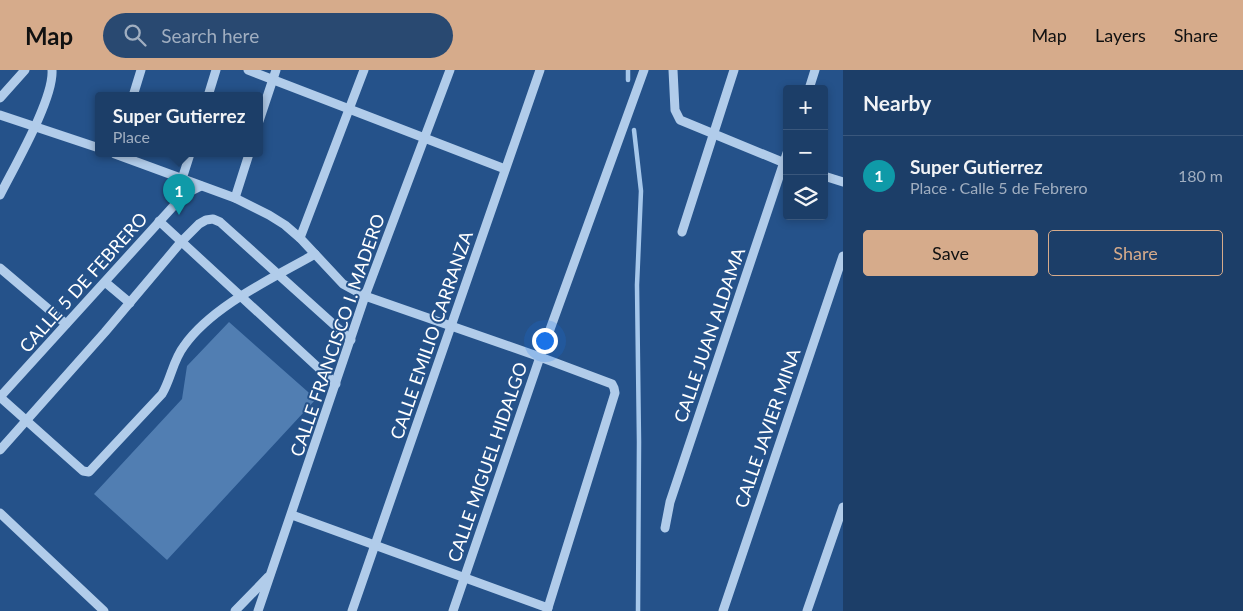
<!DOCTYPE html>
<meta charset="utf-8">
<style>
:root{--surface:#1c3e68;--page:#294971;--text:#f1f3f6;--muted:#a0aec0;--line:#3a577c;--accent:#d6ab8b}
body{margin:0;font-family:Lato,sans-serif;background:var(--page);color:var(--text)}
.controls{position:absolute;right:15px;top:15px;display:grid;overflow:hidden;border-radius:5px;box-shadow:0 2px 8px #0003}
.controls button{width:45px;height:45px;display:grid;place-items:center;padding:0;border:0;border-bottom:1px solid var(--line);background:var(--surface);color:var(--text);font:25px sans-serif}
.you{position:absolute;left:544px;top:270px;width:18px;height:18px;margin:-12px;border:4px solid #fff;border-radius:50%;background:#1a73e8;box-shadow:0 0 0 8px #1a73e833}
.badge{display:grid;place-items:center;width:32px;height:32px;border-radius:50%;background:var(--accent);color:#fff;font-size:16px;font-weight:700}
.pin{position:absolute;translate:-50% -41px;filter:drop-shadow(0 1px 2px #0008)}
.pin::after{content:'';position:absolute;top:26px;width:18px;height:15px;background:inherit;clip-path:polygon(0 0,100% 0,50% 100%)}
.popup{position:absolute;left:95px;top:22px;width:168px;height:65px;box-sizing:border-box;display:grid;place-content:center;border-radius:5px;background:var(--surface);filter:drop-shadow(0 1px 4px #0005);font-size:16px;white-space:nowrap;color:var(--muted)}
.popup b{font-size:19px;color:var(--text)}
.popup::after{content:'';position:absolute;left:50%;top:100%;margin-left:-10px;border:10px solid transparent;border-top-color:var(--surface)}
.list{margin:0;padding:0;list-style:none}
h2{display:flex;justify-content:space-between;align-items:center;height:65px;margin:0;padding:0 20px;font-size:21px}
h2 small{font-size:16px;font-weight:400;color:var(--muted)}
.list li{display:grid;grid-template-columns:32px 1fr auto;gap:15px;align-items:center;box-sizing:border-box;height:80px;padding:0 20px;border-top:1px solid var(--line)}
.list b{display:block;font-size:19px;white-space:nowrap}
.list p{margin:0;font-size:16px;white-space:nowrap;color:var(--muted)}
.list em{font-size:16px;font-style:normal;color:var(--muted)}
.actions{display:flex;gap:10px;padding:15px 20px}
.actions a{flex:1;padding:11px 0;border:1px solid var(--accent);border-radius:5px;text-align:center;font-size:18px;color:var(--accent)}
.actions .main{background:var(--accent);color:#111}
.icon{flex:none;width:28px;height:28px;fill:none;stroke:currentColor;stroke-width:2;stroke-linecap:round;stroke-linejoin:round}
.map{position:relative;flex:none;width:843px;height:541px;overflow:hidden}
header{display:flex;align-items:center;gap:30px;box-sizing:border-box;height:70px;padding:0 25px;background:var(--accent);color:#111}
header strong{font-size:24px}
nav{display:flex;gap:28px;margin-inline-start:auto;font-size:18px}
.search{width:350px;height:45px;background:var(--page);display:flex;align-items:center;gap:12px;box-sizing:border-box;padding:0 18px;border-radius:28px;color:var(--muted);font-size:19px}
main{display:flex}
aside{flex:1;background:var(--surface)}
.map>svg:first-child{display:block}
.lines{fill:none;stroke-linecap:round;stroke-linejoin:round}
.stream{stroke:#a6c7ea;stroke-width:4.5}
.building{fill:#517eb2}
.minor{stroke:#b1ccea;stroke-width:9}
.labels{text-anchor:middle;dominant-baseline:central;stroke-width:4;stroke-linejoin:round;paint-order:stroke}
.street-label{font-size:18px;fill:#fff;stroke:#25528a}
</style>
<header>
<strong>Map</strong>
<div class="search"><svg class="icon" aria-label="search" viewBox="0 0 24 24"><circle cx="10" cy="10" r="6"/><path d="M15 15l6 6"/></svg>Search here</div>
<nav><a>Map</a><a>Layers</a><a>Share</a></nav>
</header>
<main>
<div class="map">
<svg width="843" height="541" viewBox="0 0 843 541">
<rect width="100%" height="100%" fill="#25528a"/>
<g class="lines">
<g class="stream">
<path d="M628 0V10"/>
<path d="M634 60 641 121 637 215 639 372 638 541"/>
</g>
</g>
<path class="building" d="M229 252 316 329 167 490 94 424 182 329 187 296Z"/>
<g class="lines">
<g class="minor">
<path d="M248 0 505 99"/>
<path d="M673 0 675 40 680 50 787 94"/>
<path d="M809 19 815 0"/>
<path d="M133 26 141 0"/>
<path d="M208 26 216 0"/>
<path d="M0 28 25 0"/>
<path d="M0 45 99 78"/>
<path d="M259 51 276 0"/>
<path d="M115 84 235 128 269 145 285 155 300 168 343 214 365 226 540 287 612 314 614 318 615 323 547 541"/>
<path d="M824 106 843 112"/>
<path d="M182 109 190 84"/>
<path d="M0 125C14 97 54 29 52 0"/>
<path d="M235 128 249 84"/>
<path d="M159 151 336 314"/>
<path d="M682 162 734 0"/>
<path d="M300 168 364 0"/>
<path d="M0 198 66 254"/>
<path d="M105 212 130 233"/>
<path d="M0 327 83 401 89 402 162 324C171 309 173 290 184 276 212 236 273 208 315 184"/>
<path d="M0 327 179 130 185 124 201 116"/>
<path d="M0 380 105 262 181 172 199 154 206 150 213 149 220 152 351 270"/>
<path d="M0 443 104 541"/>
<path d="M292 445 548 538"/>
<path d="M665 458 670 432 787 83"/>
<path d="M235 541 268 507"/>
<path d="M258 541 365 226 450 0"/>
<path d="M352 541 540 0"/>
<path d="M453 541 540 287 644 0"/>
<path d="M723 541 843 186"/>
<path d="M807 541 843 437"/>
</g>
</g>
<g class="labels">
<g class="street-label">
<text transform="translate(83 212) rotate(-48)">CALLE 5 DE FEBRERO</text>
<text transform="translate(337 265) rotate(-71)">CALLE FRANCISCO I. MADERO</text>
<text transform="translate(431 265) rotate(-71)">CALLE EMILIO CARRANZA</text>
<text transform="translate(709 265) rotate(-71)">CALLE JUAN ALDAMA</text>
<text transform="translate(767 358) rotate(-71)">CALLE JAVIER MINA</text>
<text transform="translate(487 392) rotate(-71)">CALLE MIGUEL HIDALGO</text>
</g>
</g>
</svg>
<div class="controls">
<button>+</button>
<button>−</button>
<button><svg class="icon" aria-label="layers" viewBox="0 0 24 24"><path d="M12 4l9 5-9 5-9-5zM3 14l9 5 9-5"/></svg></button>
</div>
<div class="you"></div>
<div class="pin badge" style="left:179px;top:145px;background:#0f9aa8">1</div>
<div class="popup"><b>Super Gutierrez</b>Place</div>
</div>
<aside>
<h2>Nearby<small></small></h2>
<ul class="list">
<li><span class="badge" style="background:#0f9aa8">1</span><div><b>Super Gutierrez</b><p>Place · Calle 5 de Febrero</p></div><em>180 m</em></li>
</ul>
<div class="actions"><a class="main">Save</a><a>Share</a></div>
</aside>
</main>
